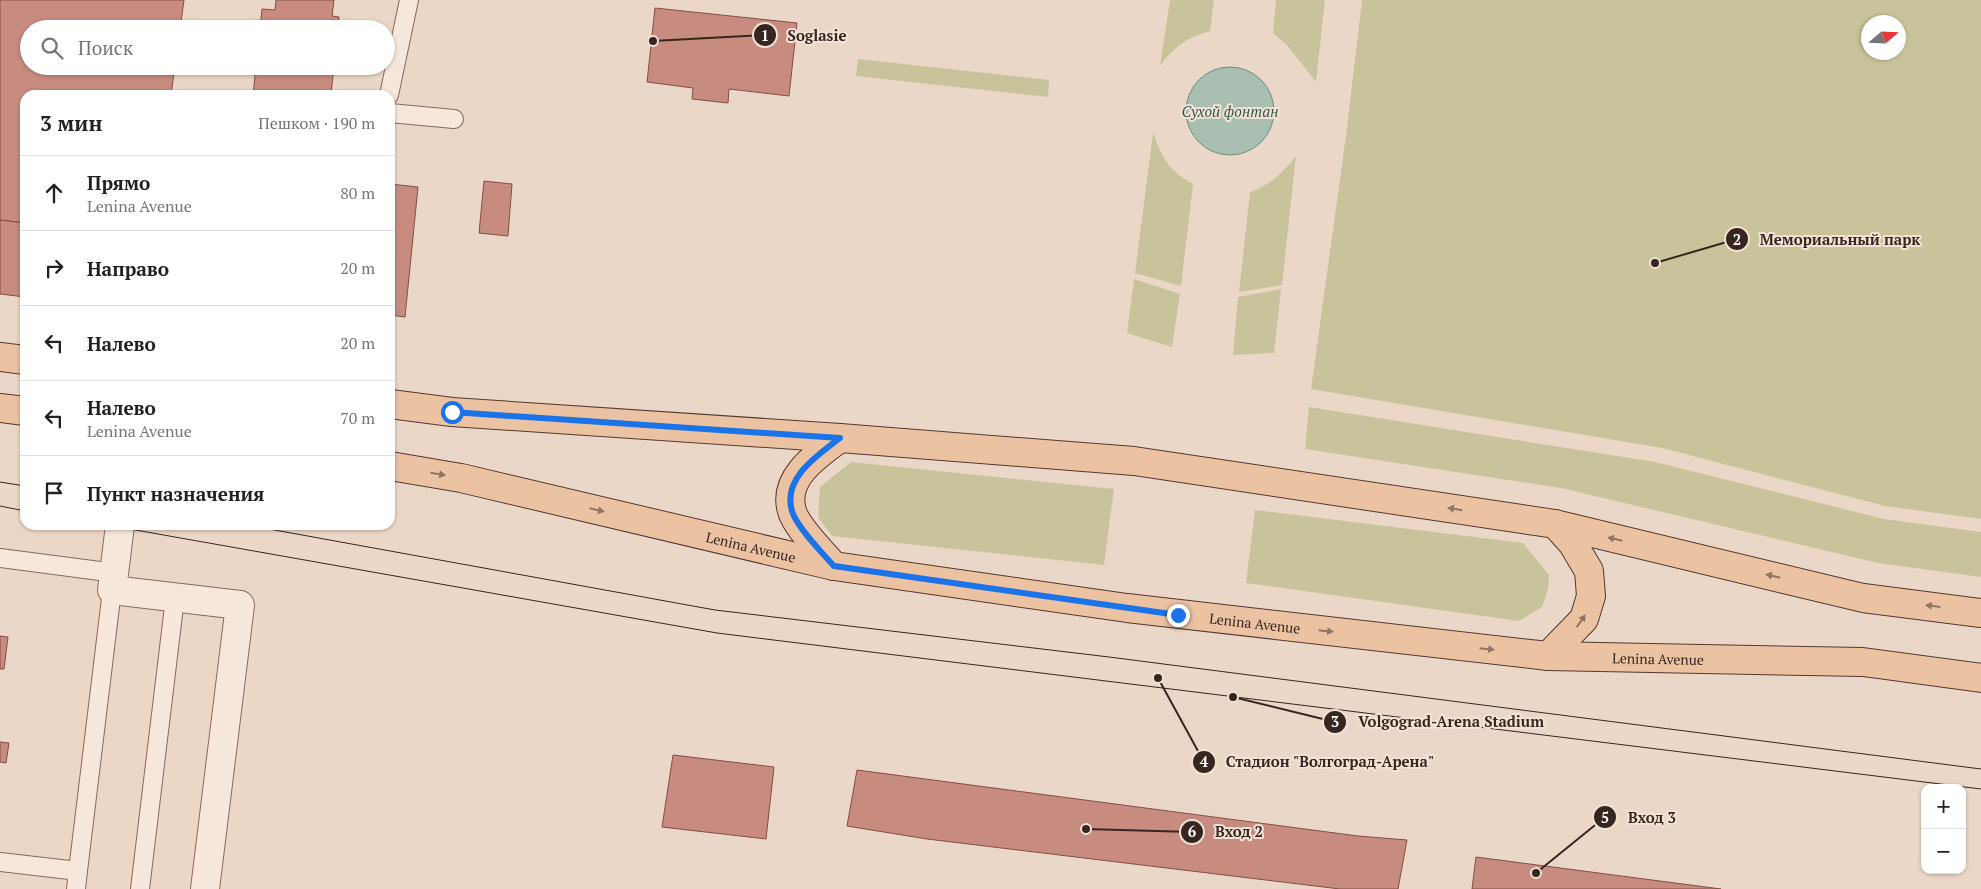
<!DOCTYPE html>
<html lang="ru">
<meta charset="utf-8">
<style>
:root{--surface:#fff;--page:#f2f2f2;--text:#202124;--muted:#757577;--line:#e0e0e0}
body{margin:0;font-family:"PT Serif",serif;background:var(--page);color:var(--text)}
.controls{position:absolute;right:15px;bottom:15px;display:grid;overflow:hidden;border-radius:10px;box-shadow:0 1px 4px #0004}
.controls button{width:45px;height:45px;display:grid;place-items:center;padding:0;border:0;border-bottom:1px solid var(--line);background:var(--surface);color:var(--text);font:25px sans-serif}
.compass{position:absolute;left:1861px;top:15px;width:45px;height:45px;border-radius:50%;background:var(--surface);box-shadow:0 1px 4px #0004;rotate:71deg}
.stop{position:absolute;width:15px;height:15px;margin:-11px;border:4px solid #1a73e8;border-radius:50%;background:#fff}
.stop.end{background:#1a73e8;border-color:#fff;box-shadow:0 1px 5px #0008}
.list{margin:0;padding:0;list-style:none}
h2{display:flex;justify-content:space-between;align-items:center;height:65px;margin:0;padding:0 20px;font-size:21px}
h2 small{font-size:16px;font-weight:400;color:var(--muted)}
.list li{display:grid;grid-template-columns:32px 1fr auto;gap:15px;align-items:center;box-sizing:border-box;height:75px;padding:0 20px;border-top:1px solid var(--line)}
.list b{display:block;font-size:19px;white-space:nowrap}
.list p{margin:0;font-size:16px;white-space:nowrap;color:var(--muted)}
.list em{font-size:16px;font-style:normal;color:var(--muted)}
.icon{flex:none;width:28px;height:28px;fill:none;stroke:currentColor;stroke-width:2;stroke-linecap:round;stroke-linejoin:round}
.map{position:relative;flex:none;width:1981px;height:889px;overflow:hidden}
.search{position:absolute;background:var(--surface);box-shadow:0 1px 4px #0004;left:20px;top:20px;width:375px;height:55px;display:flex;align-items:center;gap:12px;box-sizing:border-box;padding:0 18px;border-radius:28px;color:var(--muted);font-size:19px}
.panel{position:absolute;background:var(--surface);box-shadow:0 1px 4px #0004;left:20px;top:90px;width:375px;height:440px;border-radius:15px}
.map>svg:first-child{display:block}
.green{fill:#c9c39b;fill-rule:evenodd}
.water{fill:#a8bfb2;stroke:#6f8d7e}
.building{fill:#c78b80;stroke:#834e45}
.lines{fill:none;stroke-linecap:round;stroke-linejoin:round}
.lane-casing{stroke:#86695e;stroke-width:20}
.street-casing{stroke:#86695e;stroke-width:30}
.primary-casing{stroke:#543931;stroke-width:30}
.lane{stroke:#f6e7da;stroke-width:18}
.street{stroke:#f6e7da;stroke-width:28}
.primary{stroke:#ebc2a2;stroke-width:28}
.tram{stroke:#372520;stroke-width:1}
.oneway{fill:#917461}
.route{stroke:#1a73e8;stroke-width:6}
.labels{text-anchor:middle;dominant-baseline:central;stroke-width:4;stroke-linejoin:round;paint-order:stroke}
.street-label{font-size:14px;fill:#372520;stroke:#f3e3d6}
.water-label{font-size:15px;font-style:italic;fill:#31564a;stroke:#f3e3d6}
.leader{fill:none;stroke:#372520;stroke-width:2}
.callout-dot{fill:#372520;stroke:#f3e3d6;stroke-width:2}
.mark-label{font-size:15px;text-anchor:middle;font-weight:bold;fill:#fff}
.callout-label{font-size:15px;text-anchor:middle;font-weight:bold;fill:#372520;stroke:#f3e3d6;stroke-width:4;stroke-linejoin:round;paint-order:stroke}
</style>
<div class="map">
<svg width="1981" height="889" viewBox="0 0 1981 889">
<rect width="100%" height="100%" fill="#ebd7c7"/>
<g class="green">
<path d="M1170 0H1214L1210 31C1188 37 1173 47 1160 66Z"/>
<path d="M1276 0H1325L1316 82 1287 45 1273 33Z"/>
<path d="M1362 0H1981V519L1885 506 1662 448 1311 389 1346 136ZM1868 22H1898V52H1868Z"/>
<path d="M858 59 1049 80 1048 97 856 76Z"/>
<path d="M1153 133C1163 159 1168 170 1193 184L1181 286 1135 273Z"/>
<path d="M1296 156 1282 285 1239 292 1250 192C1270 185 1284 172 1296 156Z"/>
<path d="M1134 279 1180 294 1172 347 1127 333Z"/>
<path d="M1281 289 1274 353 1233 355 1238 297Z"/>
<path d="M1309 407 1655 462 1884 519 1981 532V577L1878 563 1561 488 1305 449Z"/>
<path d="M851 462 1114 489 1104 565 832 536 818 517 820 487Z"/>
<path d="M1255 510 1523 543 1549 575 1548 589 1542 607 1519 621 1246 583Z"/>
</g>
<circle class="water" cx="1230" cy="111" r="44"/>
<g class="building">
<path d="M0 0H184L180 29H29V66H175L171 95H25V223L0 220Z"/>
<path d="M276 0H334L332 16 339 17 338 29H260L262 9 275 10Z"/>
<path d="M655 8 797 23 789 96 729 89 728 103 692 99 693 88 647 82Z"/>
<path d="M256 66H334L331 95H253Z"/>
<path d="M484 181 512 184 508 236 479 233Z"/>
<path d="M390 184 418 187 405 317 390 315Z"/>
<path d="M0 220 25 223V297L0 294Z"/>
<path d="M0 636 8 637 4 669H0Z"/>
<path d="M0 742 9 743 6 763 0 762Z"/>
<path d="M673 755 774 767 766 839 662 827Z"/>
<path d="M857 770 1358 836 1407 840 1398 889H1340L927 839 847 826Z"/>
<path d="M1476 857 1721 889H1472Z"/>
</g>
<g class="lines">
<defs>
<g id="lane">
<path d="M389 95 409 0"/>
<path d="M390 113 454 119"/>
<path d="M0 558 115 573"/>
<path d="M0 862 78 871 112 590"/>
<path d="M76 889 78 871"/>
<path d="M140 889 175 598"/>
</g>
<path id="street" d="M120 525 112 590 240 605 205 889"/>
<g id="primary">
<path d="M0 357 25 360"/>
<path d="M390 404 452 412 840 438 1134 461 1555 524 1863 598 1981 613"/>
<path d="M0 408 25 411"/>
<path id="s1" d="M390 466 461 478 834 566 1127 608 1548 656 1863 662 1981 678"/>
<path d="M834 566C822 553 796 526 792 511 782 478 817 455 840 438"/>
<path d="M1548 656 1584 619 1591 596 1589 571 1573 544 1555 524"/>
</g>
</defs>
<use href="#lane" class="lane-casing"/>
<use href="#street" class="street-casing"/>
<use href="#primary" class="primary-casing"/>
<use href="#lane" class="lane"/>
<use href="#street" class="street"/>
<use href="#primary" class="primary"/>
<g class="tram">
<path d="M0 482 25 486"/>
<path d="M0 506 25 511"/>
<path d="M107 525 717 633 1981 789"/>
<path d="M247 525 715 610 1109 657 1981 769"/>
</g>
</g>
<defs><path id="oneway-solid" d="M-6-.8H1V-3.2L6.5 0L1 3.2V.8H-6Z" transform="scale(1.25)"/></defs>
<g class="oneway">
<use href="#oneway-solid" transform="translate(438 474) rotate(9)"/>
<use href="#oneway-solid" transform="translate(1455 509) rotate(-171)"/>
<use href="#oneway-solid" transform="translate(597 510) rotate(13)"/>
<use href="#oneway-solid" transform="translate(1615 539) rotate(-167)"/>
<use href="#oneway-solid" transform="translate(1773 576) rotate(-167)"/>
<use href="#oneway-solid" transform="translate(1933 606) rotate(-173)"/>
<use href="#oneway-solid" transform="translate(1581 621) rotate(-55)"/>
<use href="#oneway-solid" transform="translate(1326 631) rotate(6)"/>
<use href="#oneway-solid" transform="translate(1487 649) rotate(6)"/>
</g>
<g class="lines">
<path class="route" d="M452 412 840 438C818 455 782 478 792 511 796 526 822 553 834 566L1178 615"/>
</g>
<g class="labels">
<g class="street-label">
<text stroke="none"><textPath href="#s1" startOffset="370">Lenina Avenue</textPath></text>
<text stroke="none"><textPath href="#s1" startOffset="880">Lenina Avenue</textPath></text>
<text stroke="none"><textPath href="#s1" startOffset="1285">Lenina Avenue</textPath></text>
</g>
<g class="water-label">
<text x="1230" y="111">Сухой фонтан</text>
</g>
</g>
<path class="leader" d="M653 41L765 35M1655 263L1737 239M1233 697L1335 722M1158 678L1204 762M1536 873L1605 817M1086 829L1192 832"/>
<g class="callout-dot">
<circle cx="653" cy="41" r="5"/>
<circle cx="1655" cy="263" r="5"/>
<circle cx="1233" cy="697" r="5"/>
<circle cx="1158" cy="678" r="5"/>
<circle cx="1536" cy="873" r="5"/>
<circle cx="1086" cy="829" r="5"/>
<circle cx="765" cy="35" r="12"/>
<circle cx="1737" cy="239" r="12"/>
<circle cx="1335" cy="722" r="12"/>
<circle cx="1204" cy="762" r="12"/>
<circle cx="1605" cy="817" r="12"/>
<circle cx="1192" cy="832" r="12"/>
</g>
<g class="mark-label">
<text x="765" y="41">1</text>
<text x="1737" y="245">2</text>
<text x="1335" y="727">3</text>
<text x="1204" y="767">4</text>
<text x="1605" y="823">5</text>
<text x="1192" y="837">6</text>
</g>
<g class="callout-label">
<text x="817" y="41">Soglasie</text>
<text x="1840" y="245">Мемориальный парк</text>
<text x="1451" y="727">Volgograd-Arena Stadium</text>
<text x="1330" y="767">Стадион "Волгоград-Арена"</text>
<text x="1652" y="823">Вход 3</text>
<text x="1239" y="837">Вход 2</text>
</g>
</svg>
<div class="controls">
<button>+</button>
<button>−</button>
</div>
<svg class="compass" viewBox="-18 -18 36 36"><path d="M0-13l5 13h-10z" fill="#e53935"/><path d="M0 13l5-13h-10z" fill="#757577"/></svg>
<div class="stop" style="left:452px;top:412px"></div>
<div class="stop end" style="left:1178px;top:615px"></div>
<div class="search"><svg class="icon" aria-label="search" viewBox="0 0 24 24"><circle cx="10" cy="10" r="6"/><path d="M15 15l6 6"/></svg>Поиск</div>
<section class="panel">
<h2>3 мин<small>Пешком · 190 m</small></h2>
<ul class="list">
<li><svg class="icon" aria-label="ahead" viewBox="0 0 24 24"><path d="M12 20V5M6 11l6-6 6 6"/></svg><div><b>Прямо</b><p>Lenina Avenue</p></div><em>80 m</em></li>
<li><svg class="icon" aria-label="right" viewBox="0 0 24 24"><path d="M7 20v-9h11M14 6l5 5-5 5"/></svg><div><b>Направо</b></div><em>20 m</em></li>
<li><svg class="icon" aria-label="left" viewBox="0 0 24 24"><path d="M17 20v-9H6M10 6l-5 5 5 5"/></svg><div><b>Налево</b></div><em>20 m</em></li>
<li><svg class="icon" aria-label="left" viewBox="0 0 24 24"><path d="M17 20v-9H6M10 6l-5 5 5 5"/></svg><div><b>Налево</b><p>Lenina Avenue</p></div><em>70 m</em></li>
<li><svg class="icon" aria-label="arrive" viewBox="0 0 24 24"><path d="M6 21V4h12l-3 4 3 4H6"/></svg><div><b>Пункт назначения</b></div></li>
</ul>
</section>
</div>
